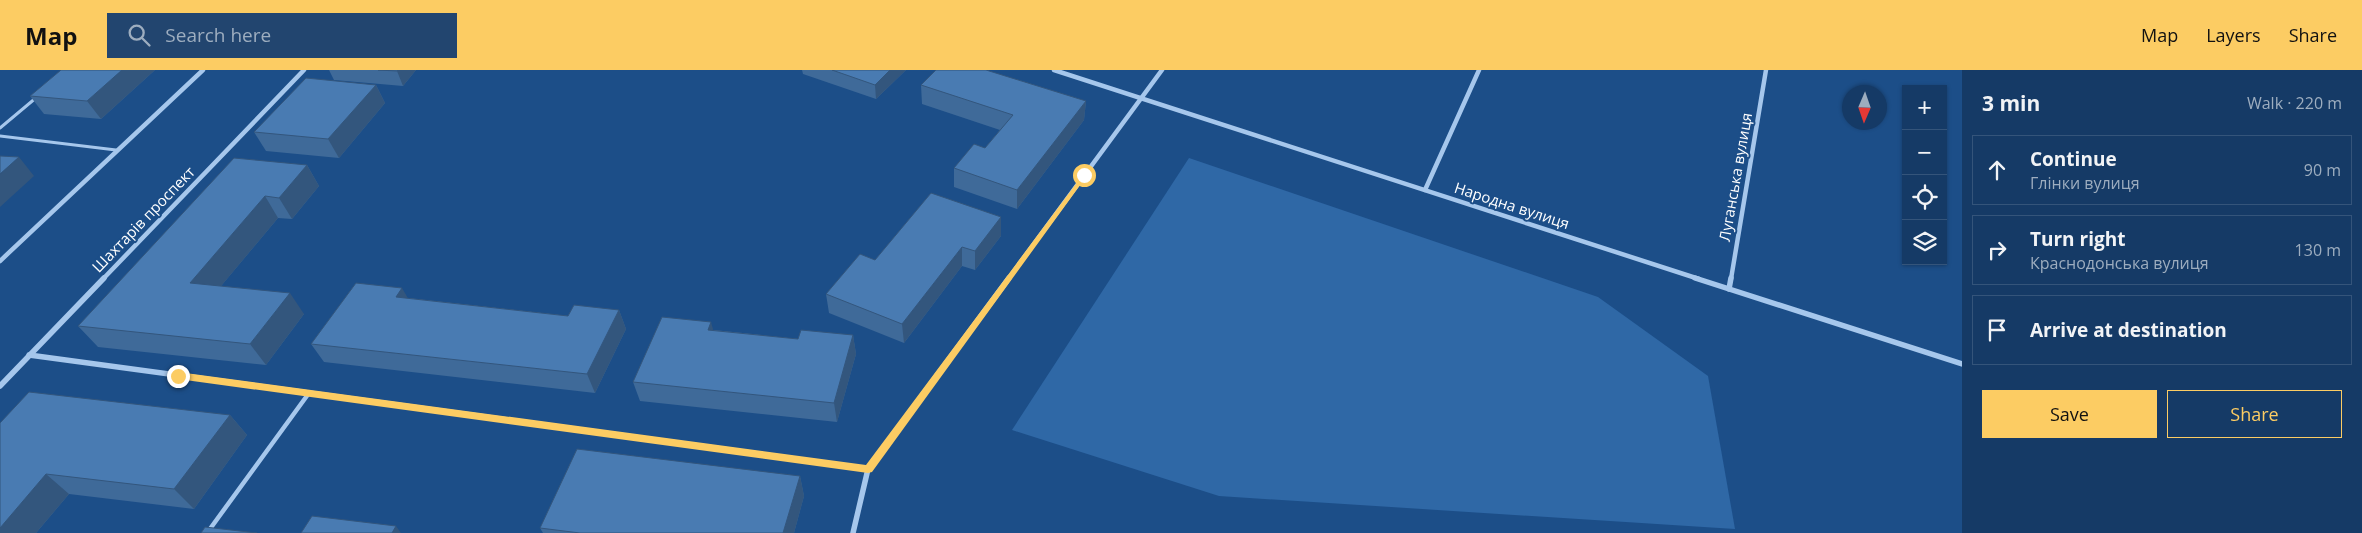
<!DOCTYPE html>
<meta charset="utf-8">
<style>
:root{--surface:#153a66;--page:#22456f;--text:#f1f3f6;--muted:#9dadbf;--line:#34547a;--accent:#fccc63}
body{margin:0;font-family:"Open Sans",sans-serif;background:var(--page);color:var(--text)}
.controls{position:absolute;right:15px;top:15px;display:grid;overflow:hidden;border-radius:0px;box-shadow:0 1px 4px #0004}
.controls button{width:45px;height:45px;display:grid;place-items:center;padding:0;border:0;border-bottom:1px solid var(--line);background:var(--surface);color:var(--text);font:25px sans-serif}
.compass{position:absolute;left:1842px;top:15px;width:45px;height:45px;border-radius:50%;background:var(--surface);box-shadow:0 1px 4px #0004;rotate:182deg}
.stop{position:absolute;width:15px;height:15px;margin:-11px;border:4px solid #fccc63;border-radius:50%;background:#fff}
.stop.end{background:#fccc63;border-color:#fff;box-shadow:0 1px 5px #0008}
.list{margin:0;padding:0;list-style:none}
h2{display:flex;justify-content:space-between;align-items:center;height:65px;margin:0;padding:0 20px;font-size:21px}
h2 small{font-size:16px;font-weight:400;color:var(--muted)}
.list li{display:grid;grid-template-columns:32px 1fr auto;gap:15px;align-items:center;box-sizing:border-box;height:70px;margin:0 10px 10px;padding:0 10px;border:1px solid var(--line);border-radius:0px}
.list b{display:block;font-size:19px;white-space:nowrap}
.list p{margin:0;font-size:16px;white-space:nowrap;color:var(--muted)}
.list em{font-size:16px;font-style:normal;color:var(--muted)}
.actions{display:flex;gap:10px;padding:15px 20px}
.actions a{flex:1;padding:11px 0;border:1px solid var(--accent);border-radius:0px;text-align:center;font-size:18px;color:var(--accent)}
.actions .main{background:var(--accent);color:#111}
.icon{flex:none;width:28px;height:28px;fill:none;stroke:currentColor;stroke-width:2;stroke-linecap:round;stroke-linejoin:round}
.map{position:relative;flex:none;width:1962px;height:463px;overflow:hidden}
header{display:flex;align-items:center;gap:30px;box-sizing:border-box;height:70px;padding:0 25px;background:var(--accent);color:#111}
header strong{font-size:24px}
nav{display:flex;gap:28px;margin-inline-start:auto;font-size:18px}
.search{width:350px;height:45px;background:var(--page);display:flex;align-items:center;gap:12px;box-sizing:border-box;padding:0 18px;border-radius:0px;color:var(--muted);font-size:19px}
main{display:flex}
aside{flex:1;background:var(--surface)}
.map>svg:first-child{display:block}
.green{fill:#2f68a6}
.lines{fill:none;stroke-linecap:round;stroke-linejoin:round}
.service-far1{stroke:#a6c7ec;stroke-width:3}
.service{stroke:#a6c7ec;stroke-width:4.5}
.minor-far1{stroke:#a6c7ec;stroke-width:4.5}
.minor{stroke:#a6c7ec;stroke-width:5.5}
.wall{fill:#3f6a99}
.shaded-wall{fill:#33567d}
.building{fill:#497bb2;stroke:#33567d}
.route{fill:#fccc63}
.labels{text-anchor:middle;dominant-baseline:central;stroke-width:4;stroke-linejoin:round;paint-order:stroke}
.street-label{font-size:15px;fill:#fff;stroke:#1c4e88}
</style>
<header>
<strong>Map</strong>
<div class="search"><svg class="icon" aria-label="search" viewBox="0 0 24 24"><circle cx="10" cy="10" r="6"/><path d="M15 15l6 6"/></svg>Search here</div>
<nav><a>Map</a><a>Layers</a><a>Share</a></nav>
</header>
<main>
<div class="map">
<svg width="1962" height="463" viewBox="0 0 1962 463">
<rect width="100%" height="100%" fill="#1c4e88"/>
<path class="green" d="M1189 88 1598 227 1708 306 1735 459 1219 426 1012 360Z"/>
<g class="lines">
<g class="service-far1">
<path d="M0 58 37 27"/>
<path d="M0 66 116 80"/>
</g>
<path class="service" d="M207 463 309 323"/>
<g class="minor-far1">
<path d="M1054 0 1699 209"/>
<path d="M1425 120 1479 0"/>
<path d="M0 191 203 0"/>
<path d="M103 209 304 0"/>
<path d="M1008 209 1162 0"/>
<path d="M1731 209 1766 0"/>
</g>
<g class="minor">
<path d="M1695 208 1962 294"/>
<path d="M1729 219 1731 208"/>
<path d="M29 285 868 399"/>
<path d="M0 316 104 208"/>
<path d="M853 463 868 399 1009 208"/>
</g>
</g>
<g class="wall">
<path d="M155 0 101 49 44 44 30 26Z"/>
<path d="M329 0H416L403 16 334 10Z"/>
<path d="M802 0H906L876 29 803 4Z"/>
<path d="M376 15 385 33 339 88 266 81 254 62Z"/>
<path d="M921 15 1086 31 1084 50 1017 139 954 117V98L985 78 1000 60 922 34Z"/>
<path d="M307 95 319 116 292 149 278 148 221 216 304 244 266 295 98 277 78 256Z"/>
<path d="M1001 147V166L975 200 962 196 904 273 829 243 826 224 875 190Z"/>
<path d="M408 228 568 246 619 240 626 259 595 323 324 292 311 274Z"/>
<path d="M714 260 798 269 853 265 856 284 837 352 640 331 633 312Z"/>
<path d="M230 345 247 365 194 439 69 424 36 463H0V353Z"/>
<path d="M800 406 804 426 794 463H543L540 458Z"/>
</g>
<g class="shaded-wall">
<path d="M122 0H155L101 49 87 31Z"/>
<path d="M398 0H416L403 16 397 1Z"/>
<path d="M890 0H906L876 29 875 15Z"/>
<path d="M376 15 385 33 339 88 328 69Z"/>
<path d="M1086 31 1084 50 1017 139V120Z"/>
<path d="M19 87 34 106 0 137V104Z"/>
<path d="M307 95 319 116 292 149 279 128Z"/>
<path d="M265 126 278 148 206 234 190 213Z"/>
<path d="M1001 147V166L975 200V181Z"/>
<path d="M962 177V196L904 273 902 254Z"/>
<path d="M402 218 413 237 396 227Z"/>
<path d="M290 223 304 244 266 295 250 274Z"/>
<path d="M619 240 626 259 595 323 587 304Z"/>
<path d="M711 252 716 270 708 260Z"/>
<path d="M853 265 856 284 837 352 834 333Z"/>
<path d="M230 345 247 365 194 439 174 419Z"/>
<path d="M46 404 69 424 36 463H0V458Z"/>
<path d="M800 406 804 426 794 463H783Z"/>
<path d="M396 456 401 463H392Z"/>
</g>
<g class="building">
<path d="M61 0H122L87 31 30 26Z"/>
<path d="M378 0H398L397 1Z"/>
<path d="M832 0H890L875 15Z"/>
<path d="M936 0H986L1086 31 1017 120 954 98 974 74 985 78 1013 45 921 15Z"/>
<path d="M306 8 376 15 328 69 254 62Z"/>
<path d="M0 86 19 87 0 104Z"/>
<path d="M234 88 307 95 279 128 265 126 190 213 290 223 250 274 78 256Z"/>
<path d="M931 123 1001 147 975 181 962 177 902 254 826 224 860 184 875 190Z"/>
<path d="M356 213 402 218 396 227 568 246 574 235 619 240 587 304 311 274Z"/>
<path d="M662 247 711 252 708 260 798 269 801 260 853 265 834 333 633 312Z"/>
<path d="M29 322 230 345 174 419 46 404 0 458V353Z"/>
<path d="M577 379 800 406 783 463H580L540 458Z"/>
<path d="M312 446 396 456 392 463H301Z"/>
<path d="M205 457 257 463H201Z"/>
</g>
<path class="route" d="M1084 103 1087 105 1086 107 872 402 868 403 178 309 174 306 178 302 866 395Z"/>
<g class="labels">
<g class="street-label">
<text transform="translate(1735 107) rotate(-80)">Луганська вулиця</text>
<text transform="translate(1512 135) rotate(18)">Народна вулиця</text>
<text transform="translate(143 149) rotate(-46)">Шахтарів проспект</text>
</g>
</g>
</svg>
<div class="controls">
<button>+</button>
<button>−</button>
<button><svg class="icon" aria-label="locate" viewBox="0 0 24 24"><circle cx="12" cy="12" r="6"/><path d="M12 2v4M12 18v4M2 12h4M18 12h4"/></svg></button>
<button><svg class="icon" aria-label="layers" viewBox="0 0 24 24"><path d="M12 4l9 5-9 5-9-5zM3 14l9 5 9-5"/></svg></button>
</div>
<svg class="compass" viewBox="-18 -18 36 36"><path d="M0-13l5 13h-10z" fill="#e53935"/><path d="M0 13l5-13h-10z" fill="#9dadbf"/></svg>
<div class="stop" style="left:1084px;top:105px"></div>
<div class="stop end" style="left:178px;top:306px"></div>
</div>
<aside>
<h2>3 min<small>Walk · 220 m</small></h2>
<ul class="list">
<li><svg class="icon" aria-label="ahead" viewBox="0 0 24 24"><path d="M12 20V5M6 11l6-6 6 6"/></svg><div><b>Continue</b><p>Глінки вулиця</p></div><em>90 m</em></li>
<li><svg class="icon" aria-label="right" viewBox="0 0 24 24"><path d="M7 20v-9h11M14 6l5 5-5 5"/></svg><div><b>Turn right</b><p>Краснодонська вулиця</p></div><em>130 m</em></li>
<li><svg class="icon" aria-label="arrive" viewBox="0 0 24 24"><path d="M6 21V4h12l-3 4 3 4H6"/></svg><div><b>Arrive at destination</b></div></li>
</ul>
<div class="actions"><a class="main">Save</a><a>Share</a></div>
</aside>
</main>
